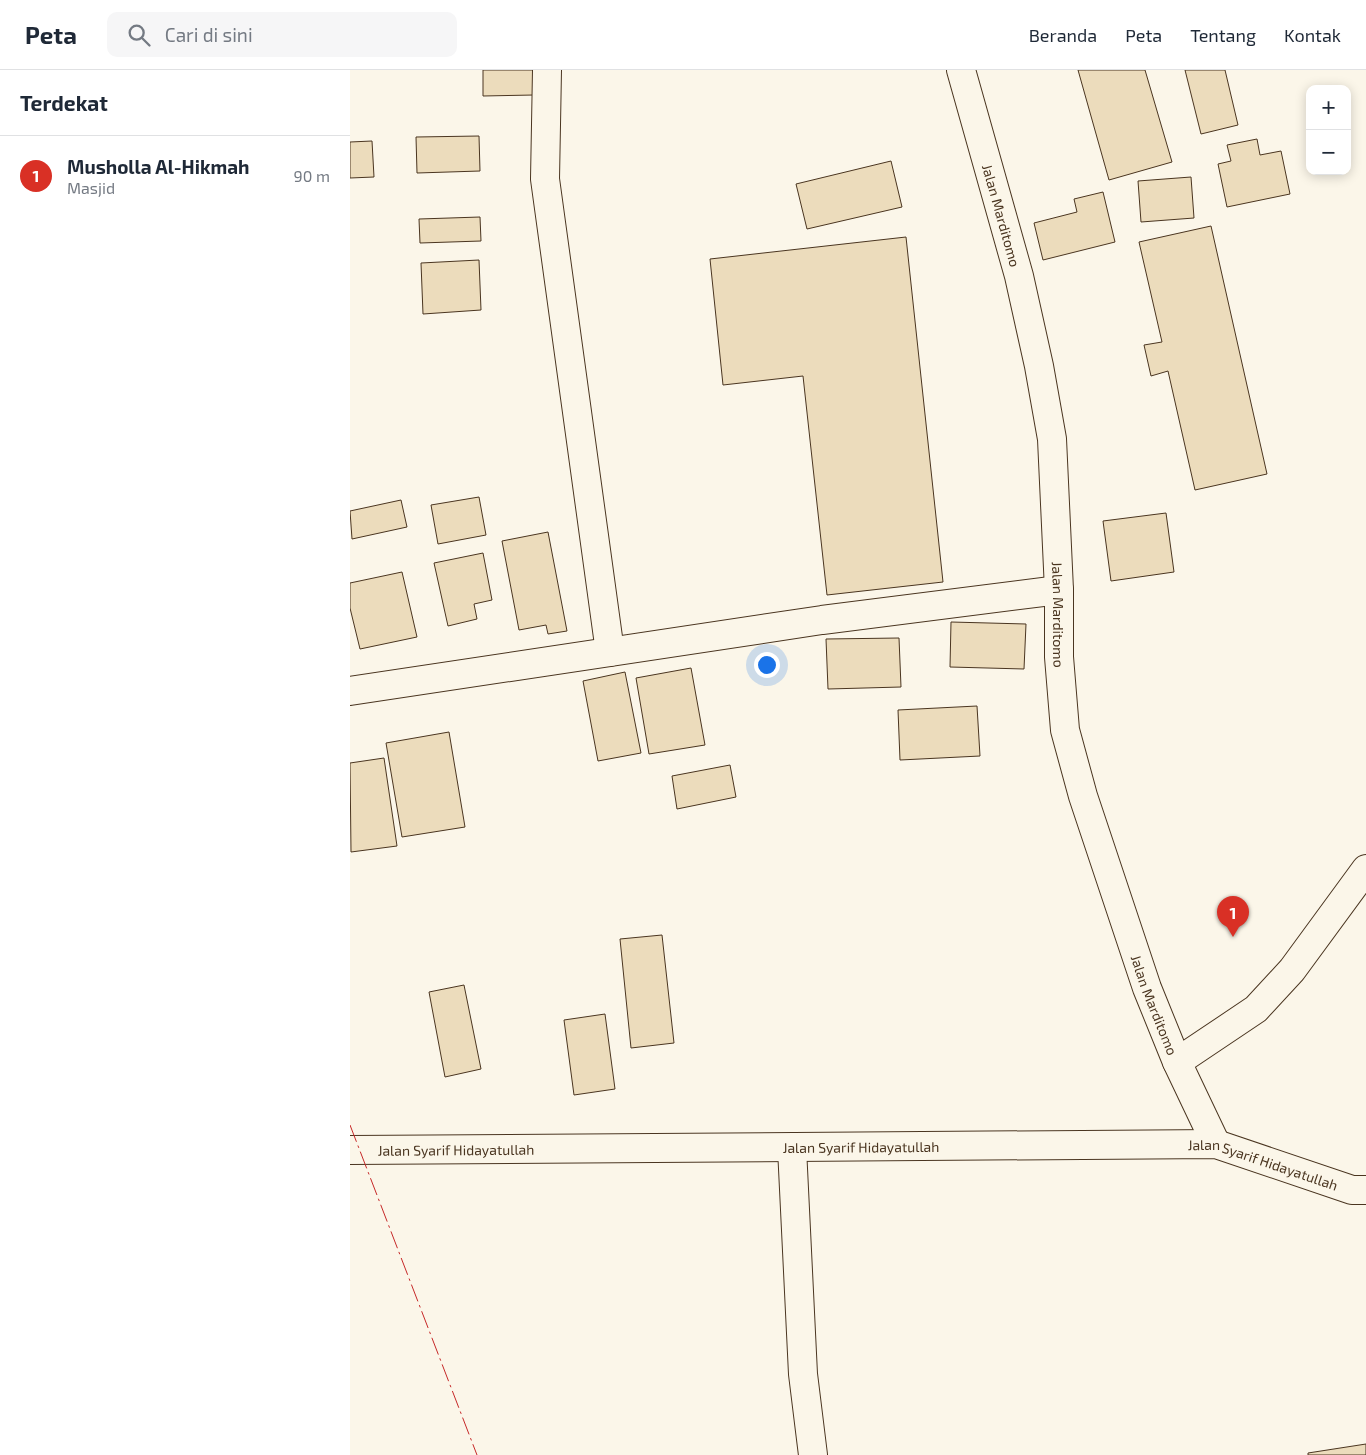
<!DOCTYPE html>
<html lang="id">
<meta charset="utf-8">
<style>
:root{--surface:#fff;--page:#f6f6f7;--text:#1f2937;--muted:#747a83;--line:#e0e1e3;--accent:#d93025}
body{margin:0;font-family:"Exo 2",sans-serif;background:var(--page);color:var(--text)}
.controls{position:absolute;right:15px;top:15px;display:grid;overflow:hidden;border-radius:10px;box-shadow:0 2px 12px #0003}
.controls button{width:45px;height:45px;display:grid;place-items:center;padding:0;border:0;border-bottom:1px solid var(--line);background:var(--surface);color:var(--text);font:25px sans-serif}
.you{position:absolute;left:416px;top:594px;width:18px;height:18px;margin:-12px;border:4px solid #fff;border-radius:50%;background:#1a73e8;box-shadow:0 0 0 8px #1a73e833}
.badge{display:grid;place-items:center;width:32px;height:32px;border-radius:50%;background:var(--accent);color:#fff;font-size:16px;font-weight:700}
.pin{position:absolute;translate:-50% -41px;filter:drop-shadow(0 1px 2px #0008)}
.pin::after{content:'';position:absolute;top:26px;width:18px;height:15px;background:inherit;clip-path:polygon(0 0,100% 0,50% 100%)}
.list{margin:0;padding:0;list-style:none}
h2{display:flex;justify-content:space-between;align-items:center;height:65px;margin:0;padding:0 20px;font-size:21px}
h2 small{font-size:16px;font-weight:400;color:var(--muted)}
.list li{display:grid;grid-template-columns:32px 1fr auto;gap:15px;align-items:center;box-sizing:border-box;height:80px;padding:0 20px;border-top:1px solid var(--line)}
.list b{display:block;font-size:19px;white-space:nowrap}
.list p{margin:0;font-size:16px;white-space:nowrap;color:var(--muted)}
.list em{font-size:16px;font-style:normal;color:var(--muted)}
.icon{flex:none;width:28px;height:28px;fill:none;stroke:currentColor;stroke-width:2;stroke-linecap:round;stroke-linejoin:round}
.map{position:relative;flex:none;width:1016px;height:1385px;overflow:hidden}
header{display:flex;align-items:center;gap:30px;box-sizing:border-box;height:70px;padding:0 25px;background:var(--surface);border-bottom:1px solid var(--line)}
header strong{font-size:24px}
nav{display:flex;gap:28px;margin-inline-start:auto;font-size:18px}
.search{width:350px;height:45px;background:var(--page);display:flex;align-items:center;gap:12px;box-sizing:border-box;padding:0 18px;border-radius:10px;color:var(--muted);font-size:19px}
main{display:flex}
aside{flex:1;background:var(--surface)}
.map>svg:first-child{display:block}
.building{fill:#ecdcbc;stroke:#4a3520}
.lines{fill:none;stroke-linecap:round;stroke-linejoin:round}
.minor-casing{stroke:#4a3520;stroke-width:30}
.minor{stroke:#fbf6e9;stroke-width:28}
.power{stroke:#c62828;stroke-width:1;stroke-dasharray:18 4 2.5 4;stroke-linecap:butt}
.labels{text-anchor:middle;dominant-baseline:central;stroke-width:4;stroke-linejoin:round;paint-order:stroke}
.street-label{font-size:14px;fill:#4a3520;stroke:#fbf6e9}
</style>
<header>
<strong>Peta</strong>
<div class="search"><svg class="icon" aria-label="search" viewBox="0 0 24 24"><circle cx="10" cy="10" r="6"/><path d="M15 15l6 6"/></svg>Cari di sini</div>
<nav><a>Beranda</a><a>Peta</a><a>Tentang</a><a>Kontak</a></nav>
</header>
<main>
<aside>
<h2>Terdekat<small></small></h2>
<ul class="list">
<li><span class="badge">1</span><div><b>Musholla Al-Hikmah</b><p>Masjid</p></div><em>90 m</em></li>
</ul>
</aside>
<div class="map">
<svg width="1016" height="1385" viewBox="0 0 1016 1385">
<rect width="100%" height="100%" fill="#fbf6e9"/>
<g class="building">
<path d="M133 0H184V25L133 26Z"/>
<path d="M728 0H795L822 92 759 110Z"/>
<path d="M835 0H875L888 55 851 64Z"/>
<path d="M129 66 130 101 67 103 66 67Z"/>
<path d="M907 69 910 85 931 81 940 124 877 137 868 94 881 91 877 75Z"/>
<path d="M22 71 24 107 0 108V72Z"/>
<path d="M541 91 552 137 457 159 446 114Z"/>
<path d="M841 107 844 148 791 152 788 111Z"/>
<path d="M753 122 765 172 693 190 684 153 727 142 724 129Z"/>
<path d="M130 147 131 171 70 173 69 149Z"/>
<path d="M861 156 917 404 845 420 818 301 801 306 794 275 812 272 789 172Z"/>
<path d="M556 167 593 512 477 525 453 306 373 315 360 189Z"/>
<path d="M129 190 131 240 73 244 71 193Z"/>
<path d="M129 427 136 465 88 474 81 435Z"/>
<path d="M51 430 57 457 2 469 0 441Z"/>
<path d="M816 443 824 502 761 511 753 451Z"/>
<path d="M198 462 217 561 198 564 196 555 169 560 152 471Z"/>
<path d="M133 483 142 530 124 534 127 549 98 556 84 493Z"/>
<path d="M52 502 67 567 10 579 0 538V513Z"/>
<path d="M601 552 676 554 674 599 600 597Z"/>
<path d="M549 568 551 617 478 619 476 569Z"/>
<path d="M341 598 355 675 299 684 286 608Z"/>
<path d="M275 602 291 683 248 691 233 611Z"/>
<path d="M627 636 630 686 550 690 548 640Z"/>
<path d="M99 662 115 757 52 767 36 673Z"/>
<path d="M34 688 47 776 1 782 0 693Z"/>
<path d="M380 695 386 727 327 739 322 706Z"/>
<path d="M312 865 324 973 281 978 270 869Z"/>
<path d="M114 915 131 999 95 1007 79 922Z"/>
<path d="M255 944 265 1019 224 1025 214 950Z"/>
<path d="M1016 1374V1385H958V1383Z"/>
</g>
<g class="lines">
<defs>
<g id="minor">
<path d="M197 0 195 109 260 582"/>
<path id="s1" d="M611 0 669 206 689 296 702 369 709 520V587L715 660 733 726 797 918 827 992 866 1074"/>
<path d="M0 621 472 550 709 520"/>
<path d="M827 992 906 939 942 900 1016 799"/>
<path d="M442 1078 453 1304 463 1385"/>
<path id="s2" d="M0 1080 866 1074 1002 1120H1016"/>
</g>
</defs>
<use href="#minor" class="minor-casing"/>
<use href="#minor" class="minor"/>
<path class="power" d="M0 1055 127 1385"/>
</g>
<g class="labels">
<g class="street-label">
<text stroke="none"><textPath href="#s1" startOffset="151">Jalan Marditomo</textPath></text>
<text stroke="none"><textPath href="#s1" startOffset="556">Jalan Marditomo</textPath></text>
<text stroke="none"><textPath href="#s1" startOffset="961">Jalan Marditomo</textPath></text>
<text stroke="none"><textPath href="#s2" startOffset="511">Jalan Syarif Hidayatullah</textPath></text>
<text stroke="none"><textPath href="#s2" startOffset="106">Jalan Syarif Hidayatullah</textPath></text>
<text stroke="none"><textPath href="#s2" startOffset="916">Jalan Syarif Hidayatullah</textPath></text>
</g>
</g>
</svg>
<div class="controls">
<button>+</button>
<button>−</button>
</div>
<div class="you"></div>
<div class="pin badge" style="left:883px;top:867px">1</div>
</div>
</main>
